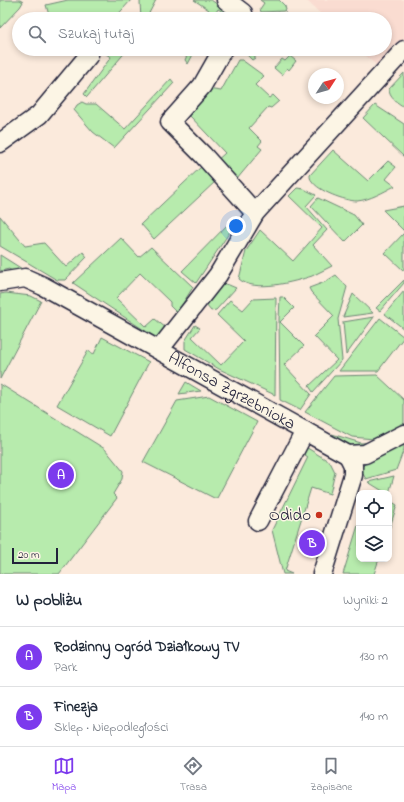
<!DOCTYPE html>
<html lang="pl">
<meta charset="utf-8">
<style>
:root{--surface:#fff;--page:#f6f6f7;--text:#1f2937;--muted:#747a83;--line:#e0e1e3;--accent:#7c3aed}
body{margin:0;font-family:"Indie Flower",sans-serif;background:var(--page);color:var(--text)}
.controls{position:absolute;right:12px;bottom:12px;display:grid;overflow:hidden;border-radius:8px;box-shadow:0 2px 6px #0003}
.controls button{width:36px;height:36px;display:grid;place-items:center;padding:0;border:0;border-bottom:1px solid var(--line);background:var(--surface);color:var(--text);font:20px sans-serif}
.compass{position:absolute;left:308px;top:68px;width:36px;height:36px;border-radius:50%;background:var(--surface);box-shadow:0 2px 6px #0003;rotate:54deg}
.scale{position:absolute;left:12px;bottom:10px;width:46px;box-sizing:border-box;padding-left:4px;border:2px solid #22223b;border-top:0;font-size:11px;line-height:14px;white-space:nowrap;color:#22223b;-webkit-text-stroke:3px #fcf5e5;paint-order:stroke}
.you{position:absolute;left:236px;top:226px;width:14px;height:14px;margin:-10px;border:3px solid #fff;border-radius:50%;background:#1a73e8;box-shadow:0 0 0 6px #1a73e833}
.badge{display:grid;place-items:center;width:26px;height:26px;border-radius:50%;background:var(--accent);color:#fff;font-size:13px;font-weight:700}
.pin{position:absolute;translate:-50% -50%;border:2px solid #fff;box-shadow:0 1px 4px #0006}
.list{margin:0;padding:0;list-style:none}
h2{display:flex;justify-content:space-between;align-items:center;height:52px;margin:0;padding:0 16px;font-size:17px}
h2 small{font-size:13px;font-weight:400;color:var(--muted)}
.list li{display:grid;grid-template-columns:26px 1fr auto;gap:12px;align-items:center;box-sizing:border-box;height:60px;padding:0 16px;border-top:1px solid var(--line)}
.list b{display:block;font-size:15px;white-space:nowrap}
.list p{margin:0;font-size:13px;white-space:nowrap;color:var(--muted)}
.list em{font-size:13px;font-style:normal;color:var(--muted)}
.icon{flex:none;width:22px;height:22px;fill:none;stroke:currentColor;stroke-width:2;stroke-linecap:round;stroke-linejoin:round}
.map{position:relative;flex:none;width:404px;height:574px;overflow:hidden}
.search{position:absolute;background:var(--surface);box-shadow:0 2px 6px #0003;left:12px;right:12px;top:12px;height:44px;display:flex;align-items:center;gap:10px;box-sizing:border-box;padding:0 14px;border-radius:22px;color:var(--muted);font-size:15px}
.sheet{height:172px;background:var(--surface)}
nav{display:flex;justify-content:space-around;align-items:center;box-sizing:border-box;height:56px;border-top:1px solid var(--line);background:var(--surface);font-size:11px;color:var(--muted)}
nav a{display:grid;justify-items:center;gap:2px}
nav .on{color:var(--accent)}
.map>svg:first-child{display:block}
.built{fill:#fadcd1}
.green{fill:#b7ebad;stroke:#6c8674}
.lines{fill:none;stroke-linecap:round;stroke-linejoin:round}
.minor-casing{stroke:#22223b;stroke-width:21}
.minor{stroke:#fcf5e5;stroke-width:18}
.poi-dot{fill:#c8321e;stroke:#fcf5e5;stroke-width:1.5}
.labels{text-anchor:middle;dominant-baseline:central;stroke-width:3;stroke-linejoin:round;paint-order:stroke}
.street-label{font-size:17px;fill:#22223b;stroke:#fcf5e5}
.poi-label{font-size:17px;fill:#22223b;stroke:#fcf5e5;text-anchor:end}
</style>
<div class="map">
<svg width="404" height="574" viewBox="0 0 404 574">
<rect width="100%" height="100%" fill="#fbeadc"/>
<filter id="ink" filterUnits="userSpaceOnUse"><feTurbulence type="fractalNoise" baseFrequency=".025" numOctaves="2"/><feDisplacementMap in="SourceGraphic" scale="8" xChannelSelector="R" yChannelSelector="G"/><feConvolveMatrix kernelMatrix="1 2 1 2 8 2 1 2 1" color-interpolation-filters="sRGB"/></filter>
<g filter="url(#ink)">
<path class="built" d="M306 0H404V40L378 67 359 49H385V19H326Z"/>
<g class="green">
<path d="M0 0H20L23 2 20 7 0 28Z"/>
<path d="M68 0H131L114 19H53L49 15 46 5Z"/>
<path d="M141 0H156L146 19H141L140 2Z"/>
<path d="M194 0H211L231 14 229 16 218 9 212 19H204L209 10Z"/>
<path d="M260 0H279L285 6 286 10 283 11 261 12 260 9 264 3Z"/>
<path d="M286 13 279 19H257L260 14Z"/>
<path d="M112 49H128L87 97 84 94 111 57 106 54Z"/>
<path d="M190 49H196L188 64 185 60Z"/>
<path d="M243 49H253L252 51 255 55V58L252 60 242 50Z"/>
<path d="M290 56 296 61 289 70 287 68 282 75 274 68 282 59 285 61Z"/>
<path d="M238 60H242L264 76 255 85 269 98 273 95 279 101 271 108 268 107 249 128 262 141 258 146 262 149 237 179 232 180 215 162 225 153 190 116 182 121 207 89 221 91Z"/>
<path d="M404 73V107C397 102 389 98 389 89Z"/>
<path d="M171 79 174 83 114 148 93 132 74 110 77 105 82 102 86 104H96L125 129Z"/>
<path d="M375 105 404 124V157L363 118Z"/>
<path d="M333 150 368 181 388 161 396 167 386 179 395 186C383 192 370 200 357 201 345 201 318 191 312 181 310 179 310 177 310 175Z"/>
<path d="M202 166 216 181 154 239 141 224Z"/>
<path d="M297 188 304 189 316 195 306 206 327 230 313 245 332 266C325 269 319 273 312 276 294 282 254 293 239 279L246 251 260 230 293 261 322 228 289 196Z"/>
<path d="M318 198 354 215 362 225 345 242 311 206Z"/>
<path d="M404 206V231L383 210Z"/>
<path d="M0 216 25 246 44 243 66 267 83 252 87 257 65 280H57L0 246Z"/>
<path d="M236 216 235 224 196 283 182 271Z"/>
<path d="M404 233V271L385 253Z"/>
<path d="M121 238 139 257 151 247 193 287 177 313 170 306V302L140 273 116 298 146 327 155 319 166 328 159 340 73 283Z"/>
<path d="M0 255 27 272H13L9 269 0 271Z"/>
<path d="M336 275 347 287 338 319 342 360 313 392 309 386 337 360 314 336 334 316 311 292 309 288 325 282Z"/>
<path d="M404 280V283L380 311 376 308Z"/>
<path d="M222 283 229 285 236 288 216 310 211 311 206 305Z"/>
<path d="M404 291V329L385 314Z"/>
<path d="M6 293 31 296 41 301 0 379V294Z"/>
<path d="M353 294 373 313 343 317Z"/>
<path d="M280 297H283L294 308 280 322 304 346 284 365 311 394 300 410 280 400 279 319Z"/>
<path d="M276 298 275 395 219 369 185 349V341L195 325 200 328 192 337 221 365 244 341 217 315 230 300 243 310 253 299Z"/>
<path d="M374 317 346 355 343 322Z"/>
<path d="M380 318 404 337 378 371H339Z"/>
<path d="M102 337 149 362 110 436 57 405 88 351 94 354Z"/>
<path d="M377 375 404 400V424L374 439 352 437 305 412 334 376Z"/>
<path d="M186 382 201 391 179 394Z"/>
<path d="M0 384 105 449 123 471 122 479 113 494 117 498 59 574H0Z"/>
<path d="M209 396 257 422 217 498H214L143 462 177 401Z"/>
<path d="M332 434 361 443 375 442 361 449 335 440 330 436Z"/>
<path d="M404 444V449L396 470 366 479 360 469 366 463Z"/>
<path d="M304 446 330 462 335 472 330 494 311 488 285 571 292 574H283L272 530 308 457 299 451Z"/>
<path d="M394 476 389 493H386L368 482Z"/>
<path d="M389 500 397 505 389 530Z"/>
<path d="M359 522V559H379L374 574H343Z"/>
</g>
<g class="lines">
<defs>
<g id="minor">
<path d="M226 0 243 13 239 19"/>
<path d="M223 49 202 86 170 122 203 155 255 213"/>
<path d="M0 143 39 115 89 55"/>
<path id="s1" d="M0 282 25 278 43 286 348 455"/>
<path d="M159 350 218 275 255 213 404 50"/>
<path d="M348 455 365 454 404 434"/>
<path d="M258 521 305 431"/>
<path d="M322 574 353 475V465L348 455"/>
</g>
</defs>
<use href="#minor" class="minor-casing"/>
<use href="#minor" class="minor"/>
</g>
</g>
<circle class="poi-dot" cx="319" cy="515" r="4"/>
<g class="labels">
<g class="street-label">
<text stroke="none"><textPath href="#s1" startOffset="261">Alfonsa Zgrzebnioka</textPath></text>
</g>
<g class="poi-label">
<text x="311" y="515">Odido</text>
</g>
</g>
</svg>
<div class="controls">
<button><svg class="icon" aria-label="locate" viewBox="0 0 24 24"><circle cx="12" cy="12" r="6"/><path d="M12 2v4M12 18v4M2 12h4M18 12h4"/></svg></button>
<button><svg class="icon" aria-label="layers" viewBox="0 0 24 24"><path d="M12 4l9 5-9 5-9-5zM3 14l9 5 9-5"/></svg></button>
</div>
<svg class="compass" viewBox="-18 -18 36 36"><path d="M0-13l5 13h-10z" fill="#e53935"/><path d="M0 13l5-13h-10z" fill="#747a83"/></svg>
<div class="scale">20 m</div>
<div class="you"></div>
<div class="pin badge" style="left:61px;top:475px">A</div>
<div class="pin badge" style="left:312px;top:543px">B</div>
<div class="search"><svg class="icon" aria-label="search" viewBox="0 0 24 24"><circle cx="10" cy="10" r="6"/><path d="M15 15l6 6"/></svg>Szukaj tutaj</div>
</div>
<section class="sheet">
<h2>W pobliżu<small>Wyniki: 2</small></h2>
<ul class="list">
<li><span class="badge">A</span><div><b>Rodzinny Ogród Działkowy TV</b><p>Park</p></div><em>130 m</em></li>
<li><span class="badge">B</span><div><b>Finezja</b><p>Sklep · Niepodległości</p></div><em>140 m</em></li>
</ul>
</section>
<nav>
<a class="on"><svg class="icon" aria-label="map" viewBox="0 0 24 24"><path d="M3 6l6-2 6 2 6-2v14l-6 2-6-2-6 2zM9 4v14M15 6v14"/></svg>Mapa</a>
<a><svg class="icon" aria-label="directions" viewBox="0 0 24 24"><path d="M12 3l9 9-9 9-9-9zM9 14v-3h6M13 9l2 2-2 2"/></svg>Trasa</a>
<a><svg class="icon" aria-label="saved" viewBox="0 0 24 24"><path d="M7 4h10v16l-5-4-5 4z"/></svg>Zapisane</a>
</nav>
